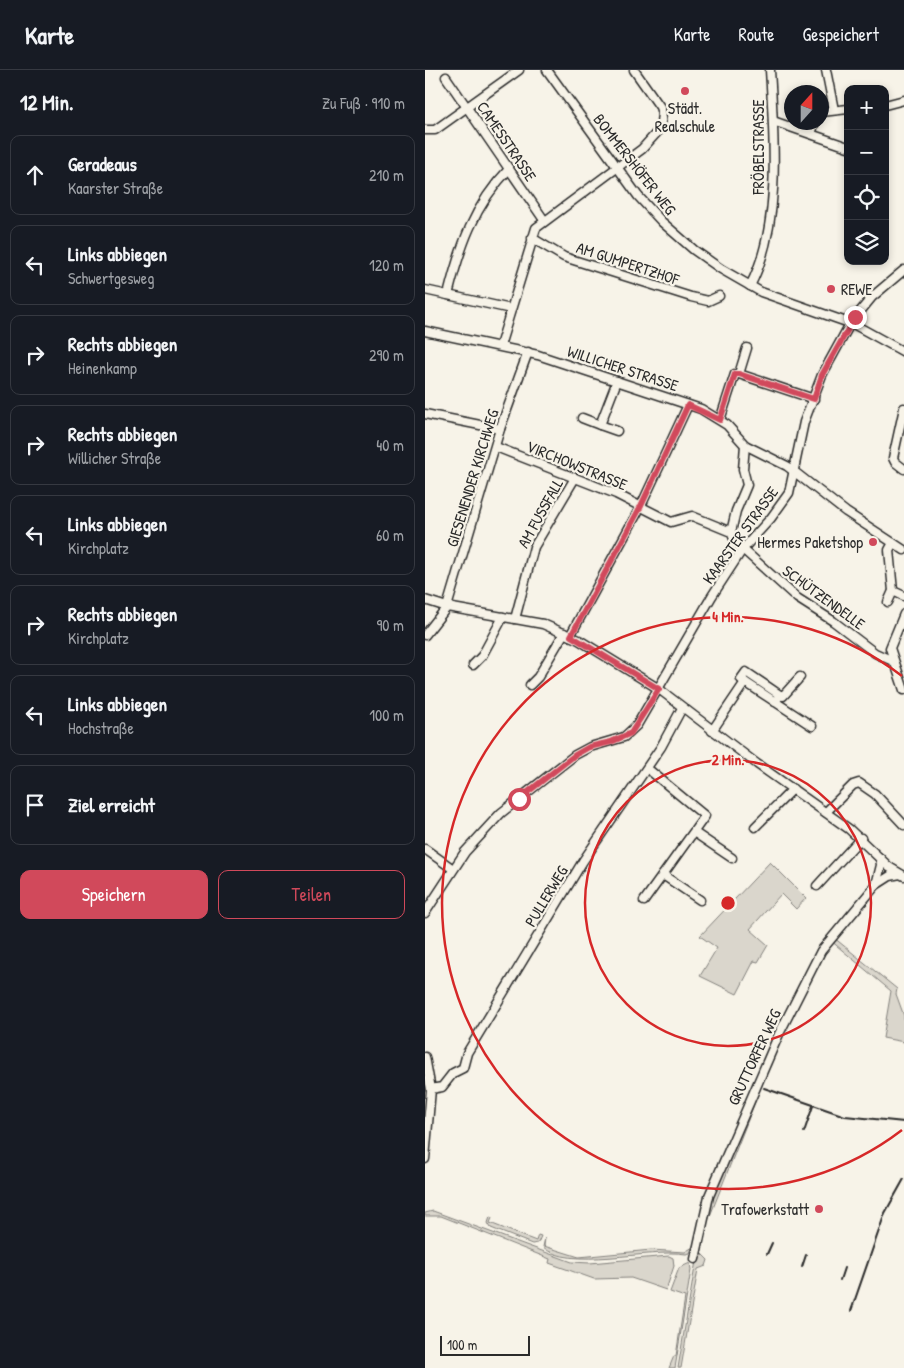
<!DOCTYPE html>
<html lang="de">
<meta charset="utf-8">
<style>
:root{--surface:#171b24;--page:#20242c;--text:#f1f3f6;--muted:#9ea1a6;--line:#363941;--accent:#d1495b}
body{margin:0;font-family:"Patrick Hand",sans-serif;background:var(--page);color:var(--text)}
.controls{position:absolute;right:15px;top:15px;display:grid;overflow:hidden;border-radius:10px;box-shadow:0 2px 8px #0003}
.controls button{width:45px;height:45px;display:grid;place-items:center;padding:0;border:0;border-bottom:1px solid var(--line);background:var(--surface);color:var(--text);font:25px sans-serif}
.compass{position:absolute;left:359px;top:15px;width:45px;height:45px;border-radius:50%;background:var(--surface);box-shadow:0 2px 8px #0003;rotate:21deg}
.scale{position:absolute;left:15px;bottom:12px;width:90px;box-sizing:border-box;padding-left:5px;border:2px solid #2b2b2b;border-top:0;font-size:14px;line-height:18px;white-space:nowrap;color:#2b2b2b;-webkit-text-stroke:4px #f7f3e8;paint-order:stroke}
.stop{position:absolute;width:15px;height:15px;margin:-11px;border:4px solid #d1495b;border-radius:50%;background:#fff}
.stop.end{background:#d1495b;border-color:#fff;box-shadow:0 1px 5px #0008}
.list{margin:0;padding:0;list-style:none}
h2{display:flex;justify-content:space-between;align-items:center;height:65px;margin:0;padding:0 20px;font-size:21px}
h2 small{font-size:16px;font-weight:400;color:var(--muted)}
.list li{display:grid;grid-template-columns:32px 1fr auto;gap:15px;align-items:center;box-sizing:border-box;height:80px;margin:0 10px 10px;padding:0 10px;border:1px solid var(--line);border-radius:10px}
.list b{display:block;font-size:19px;white-space:nowrap}
.list p{margin:0;font-size:16px;white-space:nowrap;color:var(--muted)}
.list em{font-size:16px;font-style:normal;color:var(--muted)}
.actions{display:flex;gap:10px;padding:15px 20px}
.actions a{flex:1;padding:11px 0;border:1px solid var(--accent);border-radius:10px;text-align:center;font-size:18px;color:var(--accent)}
.actions .main{background:var(--accent);color:#fff}
.icon{flex:none;width:28px;height:28px;fill:none;stroke:currentColor;stroke-width:2;stroke-linecap:round;stroke-linejoin:round}
.map{position:relative;flex:none;width:479px;height:1298px;overflow:hidden}
header{display:flex;align-items:center;gap:30px;box-sizing:border-box;height:70px;padding:0 25px;background:var(--surface);border-bottom:1px solid var(--line)}
header strong{font-size:24px}
nav{display:flex;gap:28px;margin-inline-start:auto;font-size:18px}
main{display:flex}
aside{flex:1;background:var(--surface)}
.map>svg:first-child{display:block}
.green{fill:#dad6cc;stroke:#82807c}
.lines{fill:none;stroke-linecap:round;stroke-linejoin:round}
.minor-casing{stroke:#2b2b2b;stroke-width:11}
.minor{stroke:#f7f3e8;stroke-width:8}
.rail{stroke:#2b2b2b;stroke-width:2}
.route{stroke:#d1495b;stroke-width:6}
.ring{fill:none;stroke:#d62828;stroke-width:2.5}
.poi-dot{fill:#d1495b;stroke:#f7f3e8;stroke-width:2}
.labels{text-anchor:middle;dominant-baseline:central;stroke-width:4.5;stroke-linejoin:round;paint-order:stroke}
.poi-label{font-size:16px;fill:#2b2b2b;stroke:#f7f3e8;text-anchor:end}
.street-label{font-size:16px;fill:#2b2b2b;stroke:#f7f3e8}
.centre{fill:#d62828;stroke:#f7f3e8;stroke-width:2.5}
.ring-label{font-size:15px;text-anchor:middle;font-weight:bold;fill:#d62828;stroke:#f7f3e8;stroke-width:4.5;stroke-linejoin:round;paint-order:stroke}
</style>
<header>
<strong>Karte</strong>
<nav><a>Karte</a><a>Route</a><a>Gespeichert</a></nav>
</header>
<main>
<aside>
<h2>12 Min.<small>Zu Fuß · 910 m</small></h2>
<ul class="list">
<li><svg class="icon" aria-label="ahead" viewBox="0 0 24 24"><path d="M12 20V5M6 11l6-6 6 6"/></svg><div><b>Geradeaus</b><p>Kaarster Straße</p></div><em>210 m</em></li>
<li><svg class="icon" aria-label="left" viewBox="0 0 24 24"><path d="M17 20v-9H6M10 6l-5 5 5 5"/></svg><div><b>Links abbiegen</b><p>Schwertgesweg</p></div><em>120 m</em></li>
<li><svg class="icon" aria-label="right" viewBox="0 0 24 24"><path d="M7 20v-9h11M14 6l5 5-5 5"/></svg><div><b>Rechts abbiegen</b><p>Heinenkamp</p></div><em>290 m</em></li>
<li><svg class="icon" aria-label="right" viewBox="0 0 24 24"><path d="M7 20v-9h11M14 6l5 5-5 5"/></svg><div><b>Rechts abbiegen</b><p>Willicher Straße</p></div><em>40 m</em></li>
<li><svg class="icon" aria-label="left" viewBox="0 0 24 24"><path d="M17 20v-9H6M10 6l-5 5 5 5"/></svg><div><b>Links abbiegen</b><p>Kirchplatz</p></div><em>60 m</em></li>
<li><svg class="icon" aria-label="right" viewBox="0 0 24 24"><path d="M7 20v-9h11M14 6l5 5-5 5"/></svg><div><b>Rechts abbiegen</b><p>Kirchplatz</p></div><em>90 m</em></li>
<li><svg class="icon" aria-label="left" viewBox="0 0 24 24"><path d="M17 20v-9H6M10 6l-5 5 5 5"/></svg><div><b>Links abbiegen</b><p>Hochstraße</p></div><em>100 m</em></li>
<li><svg class="icon" aria-label="arrive" viewBox="0 0 24 24"><path d="M6 21V4h12l-3 4 3 4H6"/></svg><div><b>Ziel erreicht</b></div></li>
</ul>
<div class="actions"><a class="main">Speichern</a><a>Teilen</a></div>
</aside>
<div class="map">
<svg width="479" height="1298" viewBox="0 0 479 1298">
<rect width="100%" height="100%" fill="#f7f3e8"/>
<filter id="ink" filterUnits="userSpaceOnUse"><feTurbulence type="fractalNoise" baseFrequency=".02" numOctaves="2"/><feDisplacementMap in="SourceGraphic" scale="10" xChannelSelector="R" yChannelSelector="G"/><feConvolveMatrix kernelMatrix="1 2 1 2 8 2 1 2 1" color-interpolation-filters="sRGB"/></filter>
<g filter="url(#ink)">
<g class="green">
<path d="M345 792 381 828 371 839 356 824 325 859 343 875 333 892 329 891 312 924 275 906 292 878 275 866Z"/>
<path d="M408 867 472 919 471 924 479 946V972L458 968 466 921 405 870Z"/>
<path d="M333 1010 338 1012 281 1156 276 1183 283 1190 281 1196 273 1199 256 1298H253L279 1143Z"/>
<path d="M8 1141 147 1192 165 1193 244 1186 248 1188 249 1196 241 1220 206 1208 169 1209 124 1193 125 1189 16 1146H0V1143Z"/>
<path d="M65 1147 67 1148 65 1153 111 1171 113 1165 116 1166 113 1173 107 1174 66 1158 63 1153Z"/>
<path d="M272 1167 265 1183 261 1184C223 1178 144 1201 118 1177L120 1168 119 1176 154 1187 226 1180 260 1182 268 1177Z"/>
<path d="M265 1193 266 1200 250 1298H244L249 1286H251L260 1227 245 1222 254 1198Z"/>
</g>
<g class="lines">
<defs>
<g id="minor">
<path d="M122 0 213 126 237 152 269 180 296 199 336 222 430 255 479 282"/>
<path d="M401 0 409 40"/>
<path d="M21 7 119 150"/>
<path d="M460 35 479 30"/>
<path d="M397 42 423 39"/>
<path d="M348 51 423 77"/>
<path d="M0 60H10L94 0"/>
<path d="M386 64 390 52"/>
<path d="M107 168 139 187 266 227 283 231 294 226"/>
<path d="M325 216C357 156 349 66 345 0"/>
<path d="M0 220 86 239"/>
<path d="M23 225C35 177 49 135 84 99"/>
<path d="M0 261 113 285 276 339 302 355 320 375 362 396 421 442 479 480"/>
<path d="M75 276 111 158 217 79 235 59 237 44 235 37 209 0"/>
<path d="M314 304 389 329"/>
<path d="M479 338 468 388 470 392 479 399"/>
<path d="M0 344 75 359"/>
<path d="M157 348 175 355 192 311"/>
<path d="M295 350 310 304H314L322 278"/>
<path d="M175 355 192 361"/>
<path d="M320 375 318 399 322 415 311 441 306 462 311 473 372 528 408 551 450 583 468 591"/>
<path d="M71 377 191 424 246 452 267 446 306 462"/>
<path d="M468 521 479 526"/>
<path d="M0 530 22 537 118 554 154 570 234 619 332 694 424 759 464 797 479 806"/>
<path d="M463 532 468 521 464 480 468 473"/>
<path d="M479 544 465 578 479 620"/>
<path d="M90 549 109 477 150 408"/>
<path d="M0 565 22 537 75 359 103 282"/>
<path d="M145 566 216 436 263 335"/>
<path d="M48 595 57 586 78 547"/>
<path d="M105 615 113 607 139 563"/>
<path d="M355 625 358 626 375 607"/>
<path d="M350 632 355 625 321 602 316 609 320 612 387 656"/>
<path d="M287 661 320 612"/>
<path d="M401 742 428 715 434 713 450 724 479 755"/>
<path d="M330 757 368 719"/>
<path d="M270 763 307 788"/>
<path d="M0 779 28 799"/>
<path d="M238 805 275 830"/>
<path d="M451 815 456 795 455 788"/>
<path d="M392 816 436 768"/>
<path d="M219 831 280 746 223 699"/>
<path d="M0 843 40 782 76 743 150 685 165 677 199 667 212 655 287 526 317 480 346 448 364 423 379 352 397 305 425 254 447 227 479 200"/>
<path d="M0 987 6 1019 0 1089"/>
<path d="M6 1019 17 1017 28 1003 38 998 42 983 158 791 236 677 257 638"/>
<path d="M270 1189 284 1126 354 964 396 881 451 815 465 806 475 804"/>
</g>
</defs>
<use href="#minor" class="minor-casing"/>
<use href="#minor" class="minor"/>
<g class="rail">
<path d="M339 1018 420 1046 479 1052"/>
<path d="M379 1062 388 1036"/>
<path d="M342 1184 347 1173"/>
<path d="M377 1197 381 1185"/>
<path d="M415 1210 419 1198"/>
<path d="M426 1241 460 1143 479 1109"/>
</g>
</g>
</g>
<g class="lines" filter="url(#ink)">
<path class="route" d="M94 729 150 685 164 677 186 672 206 663 234 619 146 566 216 436 263 335 295 350 310 304H314L389 329 397 305 430 247"/>
</g>
<g class="ring">
<circle cx="303" cy="833" r="143"/>
<path d="M477 1060A286 286 0 1 1 477 606"/>
</g>
<g class="poi-dot">
<circle cx="260" cy="21" r="5"/>
<circle cx="406" cy="219" r="5"/>
<circle cx="448" cy="472" r="5"/>
<circle cx="394" cy="1139" r="5"/>
</g>
<g class="labels">
<g class="poi-label">
<text x="260" y="38" text-anchor="middle">Städt.<tspan x="260" dy="18">Realschule</tspan></text>
<text x="416" y="219" text-anchor="start">REWE</text>
<text x="438" y="472">Hermes Paketshop</text>
<text x="384" y="1139">Trafowerkstatt</text>
</g>
<g class="street-label">
<text transform="translate(82 71) rotate(56)">CAMESSTRASSE</text>
<text transform="translate(333 77) rotate(-90)">FRÖBELSTRASSE</text>
<text transform="translate(210 94) rotate(52)">BOMMERSHÖFER WEG</text>
<text transform="translate(203 193) rotate(18)">AM GUMPERTZHOF</text>
<text transform="translate(198 298) rotate(18)">WILLICHER STRASSE</text>
<text transform="translate(152 395) rotate(22)">VIRCHOWSTRASSE</text>
<text transform="translate(47 408) rotate(-73)">GIESENENDER KIRCHWEG</text>
<text transform="translate(115 443) rotate(-61)">AM FUSSFALL</text>
<text transform="translate(315 465) rotate(-54)">KAARSTER STRASSE</text>
<text transform="translate(399 527) rotate(36)">SCHÜTZENDELLE</text>
<text transform="translate(121 826) rotate(-59)">PULLERWEG</text>
<text transform="translate(329 987) rotate(-65)">GRUTTORFER WEG</text>
</g>
</g>
<circle cx="303" cy="833" r="8" class="centre"/>
<g class="ring-label">
<text x="303" y="552">4 Min.</text>
<text x="303" y="695">2 Min.</text>
</g>
</svg>
<div class="controls">
<button>+</button>
<button>−</button>
<button><svg class="icon" aria-label="locate" viewBox="0 0 24 24"><circle cx="12" cy="12" r="6"/><path d="M12 2v4M12 18v4M2 12h4M18 12h4"/></svg></button>
<button><svg class="icon" aria-label="layers" viewBox="0 0 24 24"><path d="M12 4l9 5-9 5-9-5zM3 14l9 5 9-5"/></svg></button>
</div>
<svg class="compass" viewBox="-18 -18 36 36"><path d="M0-13l5 13h-10z" fill="#e53935"/><path d="M0 13l5-13h-10z" fill="#9ea1a6"/></svg>
<div class="scale">100 m</div>
<div class="stop" style="left:94px;top:729px"></div>
<div class="stop end" style="left:430px;top:247px"></div>
</div>
</main>
